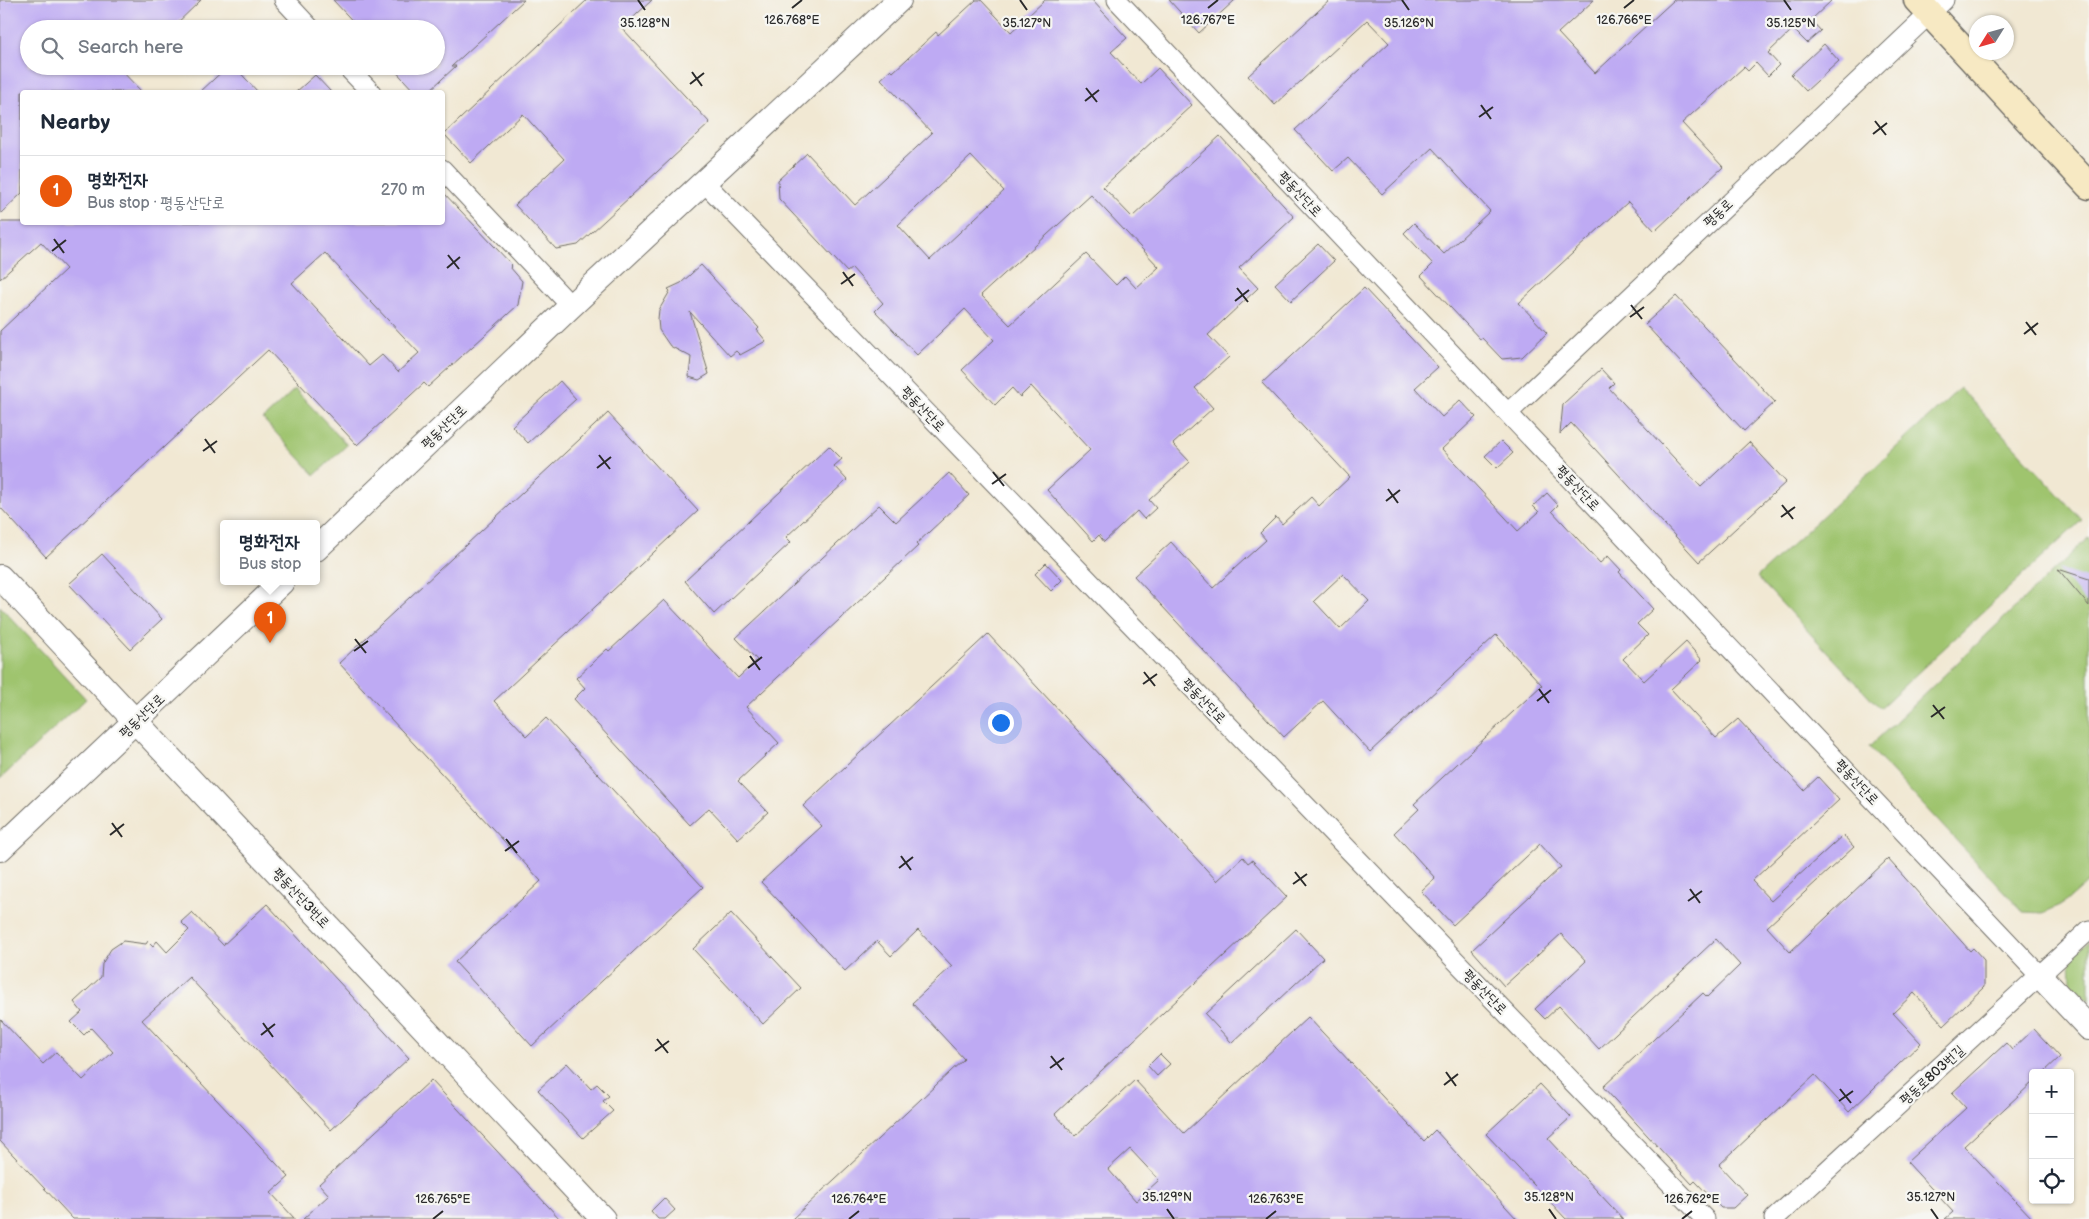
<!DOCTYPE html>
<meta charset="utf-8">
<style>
:root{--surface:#fff;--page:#f2f2f3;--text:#1f2937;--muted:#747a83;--line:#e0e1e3;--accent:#ea580c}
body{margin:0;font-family:"Balsamiq Sans","Poor Story",sans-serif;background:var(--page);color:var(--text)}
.controls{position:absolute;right:15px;bottom:15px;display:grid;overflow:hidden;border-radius:5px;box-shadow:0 1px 4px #0004}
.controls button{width:45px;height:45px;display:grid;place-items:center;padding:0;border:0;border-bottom:1px solid var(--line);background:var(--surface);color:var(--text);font:25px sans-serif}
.compass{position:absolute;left:1969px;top:15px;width:45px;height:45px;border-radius:50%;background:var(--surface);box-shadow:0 1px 4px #0004;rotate:233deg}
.you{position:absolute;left:1000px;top:722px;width:18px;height:18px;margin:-12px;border:4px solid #fff;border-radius:50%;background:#1a73e8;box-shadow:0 0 0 8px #1a73e833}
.badge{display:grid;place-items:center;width:32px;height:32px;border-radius:50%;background:var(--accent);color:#fff;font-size:16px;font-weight:700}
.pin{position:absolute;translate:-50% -41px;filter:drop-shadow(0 1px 2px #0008)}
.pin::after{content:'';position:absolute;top:26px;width:18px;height:15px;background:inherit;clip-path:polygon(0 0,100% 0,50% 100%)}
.popup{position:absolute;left:220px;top:520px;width:100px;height:65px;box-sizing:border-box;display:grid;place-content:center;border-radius:5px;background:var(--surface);filter:drop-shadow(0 1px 4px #0005);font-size:16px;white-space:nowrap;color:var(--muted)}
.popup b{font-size:19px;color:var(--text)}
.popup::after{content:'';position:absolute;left:50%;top:100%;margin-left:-10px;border:10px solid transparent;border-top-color:var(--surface)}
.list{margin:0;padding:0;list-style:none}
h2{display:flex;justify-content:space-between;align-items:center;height:65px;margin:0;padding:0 20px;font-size:21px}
h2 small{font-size:16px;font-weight:400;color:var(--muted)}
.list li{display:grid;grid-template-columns:32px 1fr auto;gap:15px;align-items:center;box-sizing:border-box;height:70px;padding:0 20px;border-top:1px solid var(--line)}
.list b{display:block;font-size:19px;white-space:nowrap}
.list p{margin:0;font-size:16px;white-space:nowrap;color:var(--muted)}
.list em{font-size:16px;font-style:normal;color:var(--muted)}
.icon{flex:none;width:28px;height:28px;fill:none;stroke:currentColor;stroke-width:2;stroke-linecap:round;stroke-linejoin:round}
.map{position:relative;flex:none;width:2089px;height:1219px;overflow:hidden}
.search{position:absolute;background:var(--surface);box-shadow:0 1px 4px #0004;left:20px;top:20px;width:425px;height:55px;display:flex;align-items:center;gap:12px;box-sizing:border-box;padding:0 18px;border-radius:28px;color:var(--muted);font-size:19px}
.panel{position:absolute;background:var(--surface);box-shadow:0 1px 4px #0004;left:20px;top:90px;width:425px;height:135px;border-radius:5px}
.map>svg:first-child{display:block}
.green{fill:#9fc46e;stroke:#65784c}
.building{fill:#beaaf3;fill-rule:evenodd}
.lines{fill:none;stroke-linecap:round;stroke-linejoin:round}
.minor-casing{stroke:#706d66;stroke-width:21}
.tertiary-casing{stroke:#706d66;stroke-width:26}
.secondary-casing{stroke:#706d66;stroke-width:29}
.minor{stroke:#fff;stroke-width:19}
.tertiary{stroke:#fff;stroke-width:24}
.secondary{stroke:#f7e9c3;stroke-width:26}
.ticks{fill:none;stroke:#2b2b2b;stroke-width:2}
.labels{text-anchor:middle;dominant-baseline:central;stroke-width:4.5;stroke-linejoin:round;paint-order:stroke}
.street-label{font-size:14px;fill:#2b2b2b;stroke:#f6f6f2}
.ticks-label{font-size:12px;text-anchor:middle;fill:#2b2b2b;stroke:#f6f6f2;stroke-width:4.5;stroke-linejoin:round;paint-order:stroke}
</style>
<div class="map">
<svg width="2089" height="1219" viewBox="0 0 2089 1219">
<rect width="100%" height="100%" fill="#f6f6f2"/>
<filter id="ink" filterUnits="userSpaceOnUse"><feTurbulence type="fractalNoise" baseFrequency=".02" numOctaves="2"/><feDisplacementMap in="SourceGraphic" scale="10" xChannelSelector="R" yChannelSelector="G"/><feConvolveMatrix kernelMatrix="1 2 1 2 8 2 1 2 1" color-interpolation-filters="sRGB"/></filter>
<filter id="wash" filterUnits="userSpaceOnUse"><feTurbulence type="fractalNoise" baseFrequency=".0096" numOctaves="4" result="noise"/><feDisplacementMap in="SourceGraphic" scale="20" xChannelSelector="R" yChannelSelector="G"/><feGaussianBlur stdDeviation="1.12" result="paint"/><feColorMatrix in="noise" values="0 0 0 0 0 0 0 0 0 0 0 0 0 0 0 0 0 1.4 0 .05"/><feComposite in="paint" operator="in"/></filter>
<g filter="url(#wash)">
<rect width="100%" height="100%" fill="#f1e8d3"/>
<g class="green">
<path d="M1960 388 2082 520 1880 708 1757 577Z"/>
<path d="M295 389 347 445 315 475 263 419Z"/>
<path d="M2089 537V881L2063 904 2043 913 2023 912 1869 747Z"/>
<path d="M0 606 86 699 0 779Z"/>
<path d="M2089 941V1001L2071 982 2070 958Z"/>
</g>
<g id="blocks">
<g class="building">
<path d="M0 0H201L171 29H29V66H117L142 92H22V193L0 214Z"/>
<path d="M333 0H524L452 66H456L428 92H415L391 66H436V29H360Z"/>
<path d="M587 0H652L622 28 710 123 578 245 556 249 515 205 564 159 523 114 471 163 444 134Z"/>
<path d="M976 0H981L1011 32 1045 0H1092L1127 38 1111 52 1141 84 1158 68 1192 105 1103 187 1132 217 1220 136 1294 217 1239 268 1258 288 1208 335 1229 357 1195 388 1213 408 1173 444 1190 462 1149 500 1156 508 1144 519 1137 511 1104 542 1099 535 1093 541 1047 490 1090 450 1031 386 1020 397 1012 388 995 405 962 370 994 340 965 309 917 355 875 311 883 303 852 268 847 272 779 199 778 180 807 153 855 205 932 133 881 79 891 70 893 72 936 32 938 35ZM971 156 1004 191 930 260 898 225ZM1091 195 1159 267 1136 288 1125 276 1116 285 1086 254 1010 325 981 295Z"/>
<path d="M1169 0H1235L1199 33Z"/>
<path d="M1330 0H1594L1558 33 1595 73 1674 0H1832L1811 20 1821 31 1807 43 1793 29 1768 53 1779 65 1768 76 1756 63 1748 71 1744 67 1682 123 1723 167 1655 231 1628 202 1519 303 1547 333 1522 357 1502 359 1482 338 1480 339 1421 276 1433 264 1404 233 1414 223 1444 254 1490 211 1432 148 1382 194 1348 158 1333 171 1295 130 1389 43 1367 20 1275 105 1248 76Z"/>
<path d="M1824 44 1839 61 1806 91 1791 75Z"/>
<path d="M228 66H234L258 92H200Z"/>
<path d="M315 75 331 92H296Z"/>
<path d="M442 191 512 265 510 267 522 281 518 305 428 387 424 383 357 445 268 350 46 557 0 507V331L66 269 41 242 0 279V222H442ZM325 253 419 353 398 372 382 355 369 366 292 283Z"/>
<path d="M1318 244 1334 261 1291 301 1275 284Z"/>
<path d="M701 265 759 328 757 330 766 341 740 355 736 351 730 356 690 312 709 374 699 380 689 377 691 357 670 346 659 330 658 319 659 310 670 291 668 289 681 283Z"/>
<path d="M1364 288 1438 367 1415 388 1442 417 1460 400 1476 417 1442 449 1518 531 1539 512 1533 506 1547 493 1558 505 1552 511 1600 563 1608 556 1621 570 1619 572 1653 609 1637 624 1648 635 1623 659 1644 681 1686 642 1702 660 1671 689 1716 738 1738 719 1804 790 1818 777 1839 800 1752 881 1771 901 1843 835 1854 847 1767 927 1790 952 1888 859 1970 951 1973 948 1984 960V987L1944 1025 1914 993 1893 1013 1921 1043 1849 1112 1815 1075 1719 1165 1747 1195 1733 1208H1721L1695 1181 1692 1184 1603 1087 1703 993 1707 997 1740 965 1716 939 1599 1049 1559 1006 1545 1019 1535 1009 1586 961 1561 934 1504 986 1472 950 1561 867 1540 844 1453 925 1421 891 1435 878 1394 833 1419 809 1414 804 1542 685 1496 635 1370 752 1323 701 1284 737 1134 576 1171 542 1213 588 1266 540 1260 533 1276 517 1282 524 1311 497 1319 506 1350 477 1262 383ZM1343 574 1369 601 1340 629 1314 601Z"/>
<path d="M1676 296 1775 402 1744 431 1645 324Z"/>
<path d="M1601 369 1614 383 1609 388 1701 487 1749 442 1786 482 1699 562 1571 423 1560 434 1563 404Z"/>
<path d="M560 381 576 399 528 443 512 426Z"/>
<path d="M608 413 698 511 494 701 527 736 546 718 703 887 532 1046 455 962 541 881 339 663Z"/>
<path d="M1501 441 1513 453 1497 468 1485 456Z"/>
<path d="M829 446 842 459 834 466 847 480 786 537 791 542 714 614 685 581Z"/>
<path d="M949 473 969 495 916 544 918 546 746 707 779 743 738 781 768 812 738 839 709 808 690 825 574 699 585 688 576 678 607 649 609 651 664 600 738 678 757 660 736 638 879 505 896 522Z"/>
<path d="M102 554 162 619 130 649 69 584Z"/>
<path d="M1046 563 1062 580 1051 591 1035 574Z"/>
<path d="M2058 569 2089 579V606Z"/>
<path d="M988 634 1217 881 1243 857 1248 863 1252 860 1287 897 1055 1114 1075 1136 1135 1080 1184 1133 1308 1017 1424 1141 1435 1130 1517 1219H792L964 1059 912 1003 952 966 918 930 891 956 877 941 845 971 761 882 822 826 803 806ZM1130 1149 1159 1180 1136 1201 1108 1169Z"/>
<path d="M267 904 409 1058 331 1130 189 977 142 1020 289 1177 271 1193 295 1219H73L0 1141V1019L43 1064 56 1052 83 1080 113 1052 91 1028 84 1035 71 1022 82 1012 74 1002 101 977 102 964 111 949 123 941 146 944 148 941 153 946 157 941 167 952 189 930 181 922 192 912 223 945Z"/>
<path d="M731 913 801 988 763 1024 693 949Z"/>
<path d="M1296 929 1323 958 1232 1043 1205 1014Z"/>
<path d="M2034 1029 2060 1057 2043 1073H2033V1082L1964 1146 2033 1219H1945L1953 1212 1907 1162 1966 1108 1952 1093 2006 1043 2012 1050Z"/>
<path d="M1160 1054 1170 1064 1157 1076 1148 1066Z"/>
<path d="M567 1063 591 1089 597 1084 609 1096 603 1101 613 1111 583 1138 538 1090Z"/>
<path d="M431 1080 560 1219H303L329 1195 319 1184Z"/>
<path d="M1540 1084 1571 1117 1548 1138 1623 1219H1566L1486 1134Z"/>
<path d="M664 1198 675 1210 665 1219H658L651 1211Z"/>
</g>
</g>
</g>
<g filter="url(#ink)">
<use href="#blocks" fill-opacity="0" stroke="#706d66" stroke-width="1"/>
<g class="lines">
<defs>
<g id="minor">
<path d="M284 0 311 29"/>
<path d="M1117 0 2040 976"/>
<path d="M346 66 371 92"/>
<path d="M442 169 571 306"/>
<path d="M703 181 1705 1219"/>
<path d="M1508 413 1944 0"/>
<path d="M1774 1219 2089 930"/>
</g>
<g id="tertiary">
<path d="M316 549 571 306 899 0"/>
<path d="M0 577 603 1219"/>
<path d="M0 849 282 582"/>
<path d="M2040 976 2089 1028"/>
</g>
<path id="secondary" d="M1917 0 2089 186"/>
</defs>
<use href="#minor" class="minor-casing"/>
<use href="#tertiary" class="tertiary-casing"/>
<use href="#secondary" class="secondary-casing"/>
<use href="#minor" class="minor"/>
<use href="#tertiary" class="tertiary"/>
<use href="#secondary" class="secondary"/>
</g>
</g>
<path class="ticks" d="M638 0 645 10M1020 0 1027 10M1402 0 1409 10M1784 0 1791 10M792 8 802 0M1208 8 1218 0M1624 8 1634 0M692 72 702 86M690 84 704 73M1086 88 1097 102M1085 101 1099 90M1481 105 1491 119M1479 117 1493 107M1875 121 1886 135M1873 134 1887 123M54 239 64 253M52 251 66 240M448 255 459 269M447 268 460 257M843 272 853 286M841 284 855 274M1237 288 1248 302M1235 301 1249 290M1631 305 1642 319M1630 317 1644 307M2026 322 2036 335M2024 334 2038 323M205 439 215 453M203 451 217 441M599 455 610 469M597 468 611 457M993 472 1004 486M992 484 1006 474M1388 489 1398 503M1386 501 1400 490M1782 505 1793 519M1781 517 1795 507M355 639 366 653M354 651 368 641M750 656 760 670M748 668 762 657M1144 672 1155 686M1143 684 1157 674M1539 689 1549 703M1537 701 1551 690M1933 705 1944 719M1931 717 1945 707M112 823 122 837M110 835 124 824M506 839 517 853M505 851 519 841M901 856 911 870M899 868 913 857M1295 872 1306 886M1293 884 1307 874M1690 889 1700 903M1688 901 1702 891M263 1023 273 1037M261 1035 275 1024M657 1039 668 1053M655 1051 669 1041M1051 1056 1062 1070M1050 1068 1064 1058M1446 1072 1456 1086M1444 1085 1458 1074M1840 1089 1851 1103M1839 1101 1853 1091M1167 1209 1174 1219M1549 1209 1556 1219M1931 1209 1938 1219M433 1219 443 1211M849 1219 859 1211M1266 1219 1276 1211M1682 1219 1692 1211"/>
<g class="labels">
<g class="street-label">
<text transform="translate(1300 194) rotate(47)">평동산단로</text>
<text transform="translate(1718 213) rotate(-43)">평동로</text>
<text transform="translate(923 409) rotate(46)">평동산단로</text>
<text transform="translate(444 427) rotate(-44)">평동산단로</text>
<text transform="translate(1578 488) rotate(47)">평동산단로</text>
<text transform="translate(1204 701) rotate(46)">평동산단로</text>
<text transform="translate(142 716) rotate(-44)">평동산단로</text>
<text transform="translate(1857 782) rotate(47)">평동산단로</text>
<text transform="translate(301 898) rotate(47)">평동산단3번로</text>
<text transform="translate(1485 992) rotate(46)">평동산단로</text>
<text transform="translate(1932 1075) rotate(-42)">평동로803번길</text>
</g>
</g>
<g class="ticks-label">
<text x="792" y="24">126.768°E</text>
<text x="1208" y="24">126.767°E</text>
<text x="1624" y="24">126.766°E</text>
<text x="645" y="27">35.128°N</text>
<text x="1027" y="27">35.127°N</text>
<text x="1409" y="27">35.126°N</text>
<text x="1791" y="27">35.125°N</text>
<text x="1167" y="1201">35.129°N</text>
<text x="1549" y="1201">35.128°N</text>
<text x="1931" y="1201">35.127°N</text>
<text x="443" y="1203">126.765°E</text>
<text x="859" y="1203">126.764°E</text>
<text x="1276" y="1203">126.763°E</text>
<text x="1692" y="1203">126.762°E</text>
</g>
</svg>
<div class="controls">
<button>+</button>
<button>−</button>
<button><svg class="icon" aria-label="locate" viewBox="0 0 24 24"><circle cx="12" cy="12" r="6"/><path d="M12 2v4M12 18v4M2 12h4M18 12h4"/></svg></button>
</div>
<svg class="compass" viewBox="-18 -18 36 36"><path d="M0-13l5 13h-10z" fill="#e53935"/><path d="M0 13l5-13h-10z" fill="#747a83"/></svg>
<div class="you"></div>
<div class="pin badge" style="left:270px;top:643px">1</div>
<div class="popup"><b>명화전자</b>Bus stop</div>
<div class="search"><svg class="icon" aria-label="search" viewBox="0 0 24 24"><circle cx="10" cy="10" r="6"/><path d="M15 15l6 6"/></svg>Search here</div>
<section class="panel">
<h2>Nearby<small></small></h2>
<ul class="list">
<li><span class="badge">1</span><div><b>명화전자</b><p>Bus stop · 평동산단로</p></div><em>270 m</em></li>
</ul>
</section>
</div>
